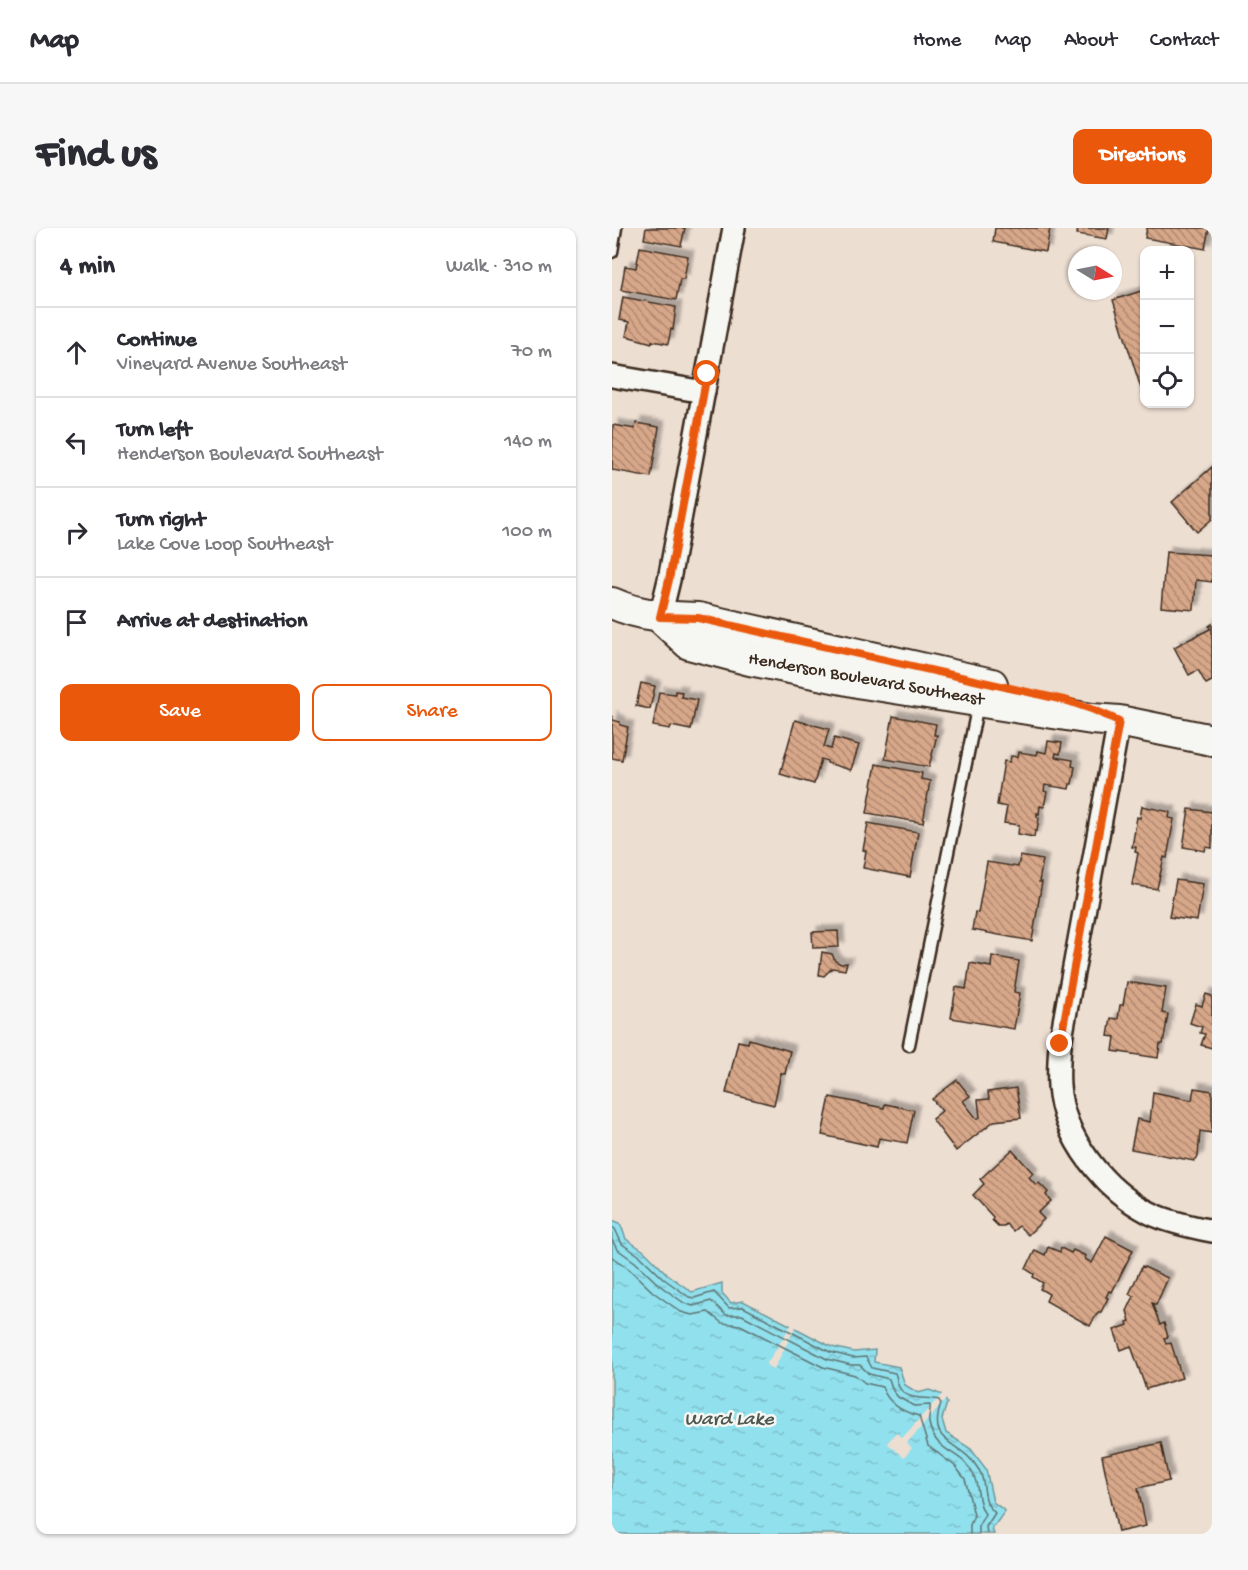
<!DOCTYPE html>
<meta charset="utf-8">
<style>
:root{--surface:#fff;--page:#f7f7f7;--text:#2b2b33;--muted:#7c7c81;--line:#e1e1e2;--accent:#ea580c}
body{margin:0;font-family:"Gochi Hand",sans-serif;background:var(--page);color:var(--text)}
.controls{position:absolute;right:18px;top:18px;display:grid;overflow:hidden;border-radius:12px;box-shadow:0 2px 4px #0004}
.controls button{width:54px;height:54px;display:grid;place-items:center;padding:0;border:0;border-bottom:2px solid var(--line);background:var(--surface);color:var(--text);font:30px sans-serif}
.compass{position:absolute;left:456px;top:18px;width:54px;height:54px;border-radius:50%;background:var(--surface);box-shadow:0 2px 4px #0004;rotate:100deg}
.stop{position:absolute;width:18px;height:18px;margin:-14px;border:4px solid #ea580c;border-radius:50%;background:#fff}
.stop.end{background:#ea580c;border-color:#fff;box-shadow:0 2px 6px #0008}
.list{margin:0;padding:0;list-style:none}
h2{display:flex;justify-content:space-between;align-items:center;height:78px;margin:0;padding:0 24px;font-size:26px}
h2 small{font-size:20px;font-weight:400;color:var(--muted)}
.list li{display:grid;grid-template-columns:39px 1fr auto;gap:18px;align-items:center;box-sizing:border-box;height:90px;padding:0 24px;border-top:2px solid var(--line)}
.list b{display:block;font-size:22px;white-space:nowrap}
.list p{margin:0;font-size:20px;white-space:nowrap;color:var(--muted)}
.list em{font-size:20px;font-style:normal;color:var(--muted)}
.actions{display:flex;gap:12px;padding:18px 24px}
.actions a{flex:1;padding:14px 0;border:2px solid var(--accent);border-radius:12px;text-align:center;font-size:21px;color:var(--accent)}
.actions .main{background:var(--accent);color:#fff}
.icon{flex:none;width:33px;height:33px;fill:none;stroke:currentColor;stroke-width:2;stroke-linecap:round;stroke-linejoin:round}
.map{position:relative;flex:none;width:600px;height:1306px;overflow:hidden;border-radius:12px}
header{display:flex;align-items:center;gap:36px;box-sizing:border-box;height:84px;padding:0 30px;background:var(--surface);border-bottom:2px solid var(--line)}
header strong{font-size:28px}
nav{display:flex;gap:33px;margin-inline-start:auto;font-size:21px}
.intro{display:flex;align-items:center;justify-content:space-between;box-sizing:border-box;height:144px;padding:0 36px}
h1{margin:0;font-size:42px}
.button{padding:15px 27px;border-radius:12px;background:var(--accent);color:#fff;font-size:21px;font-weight:700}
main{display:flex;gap:36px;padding:0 36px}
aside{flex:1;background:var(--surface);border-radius:12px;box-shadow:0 2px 4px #0004}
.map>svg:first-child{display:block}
.water{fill:url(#water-ripples);stroke:#6e979a;stroke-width:1.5}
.pier{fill:#edded2}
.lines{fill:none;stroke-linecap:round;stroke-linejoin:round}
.shore{stroke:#5d7371;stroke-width:1.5}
.building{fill:url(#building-back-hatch);stroke:#3b2a1e;stroke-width:1.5;filter:url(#shadow)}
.lane-casing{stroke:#3b2a1e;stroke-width:15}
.street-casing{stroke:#3b2a1e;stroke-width:26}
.secondary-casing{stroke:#3b2a1e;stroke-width:34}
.lane{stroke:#f6f6f2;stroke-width:10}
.street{stroke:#f6f6f2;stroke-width:21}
.secondary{stroke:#f6f6f2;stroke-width:30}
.route{stroke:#ea580c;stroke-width:8}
.labels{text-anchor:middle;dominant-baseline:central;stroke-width:5;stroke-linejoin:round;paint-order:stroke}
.street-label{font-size:18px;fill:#3b2a1e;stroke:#f6f6f2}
.water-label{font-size:20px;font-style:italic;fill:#505852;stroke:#f6f6f2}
</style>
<header>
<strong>Map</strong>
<nav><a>Home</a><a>Map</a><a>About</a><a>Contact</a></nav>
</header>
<div class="intro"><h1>Find us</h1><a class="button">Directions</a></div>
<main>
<aside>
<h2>4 min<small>Walk · 310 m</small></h2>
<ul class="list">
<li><svg class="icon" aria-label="ahead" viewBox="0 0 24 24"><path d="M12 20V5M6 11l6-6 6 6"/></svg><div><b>Continue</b><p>Vineyard Avenue Southeast</p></div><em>70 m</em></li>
<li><svg class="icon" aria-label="left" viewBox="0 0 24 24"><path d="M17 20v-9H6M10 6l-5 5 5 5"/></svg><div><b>Turn left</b><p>Henderson Boulevard Southeast</p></div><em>140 m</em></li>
<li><svg class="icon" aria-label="right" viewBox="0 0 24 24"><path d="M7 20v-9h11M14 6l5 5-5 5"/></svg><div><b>Turn right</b><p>Lake Cove Loop Southeast</p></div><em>100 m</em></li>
<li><svg class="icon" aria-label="arrive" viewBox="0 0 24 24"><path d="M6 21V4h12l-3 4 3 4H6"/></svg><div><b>Arrive at destination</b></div></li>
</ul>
<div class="actions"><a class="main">Save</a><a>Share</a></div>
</aside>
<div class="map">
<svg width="600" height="1306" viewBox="0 0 600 1306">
<defs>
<pattern id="water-ripples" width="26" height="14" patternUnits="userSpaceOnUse" patternTransform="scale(1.5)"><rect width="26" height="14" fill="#90e0ed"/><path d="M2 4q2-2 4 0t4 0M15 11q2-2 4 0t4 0" fill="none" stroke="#7dc0cb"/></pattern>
<pattern id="building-back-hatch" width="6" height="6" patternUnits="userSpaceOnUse" patternTransform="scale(1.5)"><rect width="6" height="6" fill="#d7a789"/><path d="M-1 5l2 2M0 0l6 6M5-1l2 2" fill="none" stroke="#b0886f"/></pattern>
<filter id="shadow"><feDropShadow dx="5.5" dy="-5.5" stdDeviation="1.5" flood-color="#0004"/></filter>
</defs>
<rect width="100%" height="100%" fill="#edded2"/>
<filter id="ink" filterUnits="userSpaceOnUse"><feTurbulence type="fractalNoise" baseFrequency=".0167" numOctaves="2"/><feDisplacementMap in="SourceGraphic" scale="12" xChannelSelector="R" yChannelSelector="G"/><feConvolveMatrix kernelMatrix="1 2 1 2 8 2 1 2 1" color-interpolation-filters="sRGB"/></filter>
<g filter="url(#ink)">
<path class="water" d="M0 992 8 995 14 1011 32 1023 56 1047 80 1064 110 1055V1065L119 1075 131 1073 220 1119 242 1124 263 1122 262 1134 287 1139 293 1157 306 1165 317 1162 331 1167 335 1175 330 1191 334 1205 359 1221 374 1241 381 1274 393 1283 380 1301 382 1306H0Z"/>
<g class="pier">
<path d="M181 1094 185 1096 162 1141 154 1137Z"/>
<path d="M332 1164 336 1169 295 1215 300 1220 292 1230 275 1215 284 1205 290 1210Z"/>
</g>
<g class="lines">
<g class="shore">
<path d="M0 999 3 1001 10 1016 28 1028 52 1051 77 1069 82 1070 102 1064 117 1080 131 1079 218 1124 241 1130 254 1129 260 1140 283 1145C285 1149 285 1155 287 1159 295 1174 315 1168 327 1172L329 1176C314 1219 349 1211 367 1242 373 1251 371 1264 375 1274 376 1279 380 1281 383 1285L374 1299 375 1306"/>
<path d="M0 1012 5 1021 23 1034 47 1057 72 1075 81 1078 99 1073 114 1087H130L215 1131 239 1137H248L257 1146 277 1151 281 1163 286 1169 302 1178 318 1177C319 1183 316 1189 317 1195 323 1226 350 1222 361 1246 368 1259 364 1274 373 1286L367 1297V1306"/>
<path d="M0 1029 17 1041 41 1064 69 1084 80 1087 96 1084 110 1095 128 1097 211 1139 243 1147 253 1155 270 1159C276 1175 290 1184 307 1188L316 1218 343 1238 353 1251 362 1287 358 1297V1306"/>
</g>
</g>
<g class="building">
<path d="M34 0H73L69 18 32 11Z"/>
<path d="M383 0H438L434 24 381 14Z"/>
<path d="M466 0H497L495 11 465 6Z"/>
<path d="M535 0H597L593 21 533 10Z"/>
<path d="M28 19 76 28 72 51H68L64 72 9 62 13 38 24 40Z"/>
<path d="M529 63 532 74V170L501 72Z"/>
<path d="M11 69 64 79 61 102 59 101 56 116 40 113V115L14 108 17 94 7 92Z"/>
<path d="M24 195 47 199 39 249 0 242 1 197 23 201Z"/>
<path d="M600 239V291L585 304 560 274Z"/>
<path d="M554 324 600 327V354L584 352 582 382 549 379Z"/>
<path d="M600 396V453L594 456 586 442 577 447 562 419 598 401 597 398Z"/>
<path d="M29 455 43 458 38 481 24 478Z"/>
<path d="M63 463 70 464 69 469 85 472 79 502 59 498 58 501 41 498 47 464 63 466Z"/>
<path d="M0 488 1 492 8 494V497L16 499 10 532 0 530Z"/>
<path d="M281 488 324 496 322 507H325L317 539 273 531Z"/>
<path d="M183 492 217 501 212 519 219 521 222 510 247 517 239 542 215 535V533L209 531 202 556 168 546Z"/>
<path d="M436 513 450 515 448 526 444 525 443 529 461 532 460 538 463 539 460 556H458L457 561 433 557 432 563 435 564 432 579 428 578 427 586 425 585V589L427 590 425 603H423L422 609 406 606 407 597 392 595 395 579 385 577 392 533 398 534 399 528 406 529 407 524 425 527 426 523 434 525Z"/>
<path d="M264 536 310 545 309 551 318 553 311 595 255 585Z"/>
<path d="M530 578 558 584 557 590 562 591 555 630 552 629 545 661 520 657 526 625 523 624 524 619H520L525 589 528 590Z"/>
<path d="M577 581 600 584V620L594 619 593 623 571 619Z"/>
<path d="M256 595 306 604 298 649 251 640 254 623 251 622Z"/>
<path d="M408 628 431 632 427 654H430L420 713 360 702 363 684 366 685 375 634 406 639Z"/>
<path d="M564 652 591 656 585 693 557 689Z"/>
<path d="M226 703 227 719 201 720 200 704Z"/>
<path d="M210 724 220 726 223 733 229 736 235 735 233 742 220 740 212 748 207 747Z"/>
<path d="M380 728 407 733 402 764 408 765 402 801 339 790 344 759 354 761 358 735 379 739Z"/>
<path d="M515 754 554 760 550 785 556 786 551 816H548L546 830 501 823 503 809 496 808 499 790 506 791 508 777H511Z"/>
<path d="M594 766 600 768V820L589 817 593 806 588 805 590 799 578 795 584 776 590 778Z"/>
<path d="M137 811 178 823 173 846 169 845 162 877 114 865 126 813 136 815Z"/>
<path d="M345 852 358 868 351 873 365 891 368 889 366 872 377 871 376 864 404 860 409 890 382 893 344 923 320 891 330 883 320 871Z"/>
<path d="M582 860 600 863V905L588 903 586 929 582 933 519 921 525 891 538 894 541 864 580 872Z"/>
<path d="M218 869 272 880 273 876 302 882 295 915 267 910 265 919 210 907Z"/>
<path d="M400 922 421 945 417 949 424 957 427 955 436 964 434 967 439 973 426 985 432 991 416 1007 407 998 401 1003 394 996 392 998H386L380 992 381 989 361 967 372 956 368 951Z"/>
<path d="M494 1008 521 1022 500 1064 497 1063 494 1069 496 1070 489 1084H486L478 1098 434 1073 437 1066 428 1061 431 1055 421 1049 422 1046 414 1041 423 1022 433 1027 436 1019 448 1024 449 1020 459 1025 461 1022 474 1028 473 1031 480 1035Z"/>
<path d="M530 1038 556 1050 544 1077 540 1075 548 1097 552 1095 556 1109 552 1110 554 1116 559 1115 570 1150 534 1161 519 1118 509 1122 502 1102 516 1097 515 1094 518 1093 515 1083 522 1068 517 1066Z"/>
<path d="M549 1215 557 1253 526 1260 534 1298 506 1304 490 1228Z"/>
</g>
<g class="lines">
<defs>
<g id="lane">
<path d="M0 24 4 0"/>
<path d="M297 817 366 476"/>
</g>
<g id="street">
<path d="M0 148 92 164"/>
<path d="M48 389 57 352 122 0"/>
<path d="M507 493 448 816C447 830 446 844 447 858 451 910 492 962 538 985 556 994 580 999 600 1003"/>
</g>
<g id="secondary">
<path d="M0 375C29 388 55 389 86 390L380 456"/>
<path d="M48 389 77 416 138 432 251 455 480 491 507 493 600 512"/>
</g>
</defs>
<use href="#lane" class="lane-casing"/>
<use href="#street" class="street-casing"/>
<use href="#secondary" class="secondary-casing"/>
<use href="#lane" class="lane"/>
<use href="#street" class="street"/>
<use href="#secondary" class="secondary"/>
</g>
</g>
<g class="lines" filter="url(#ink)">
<path class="route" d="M95 146 57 352 48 389 86 390 456 473 482 482 507 493 448 816"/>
</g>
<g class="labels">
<g class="street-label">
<text transform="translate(254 452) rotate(10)">Henderson Boulevard Southeast</text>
</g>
<g class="water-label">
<text x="117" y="1192">Ward Lake</text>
</g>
</g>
</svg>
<div class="controls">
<button>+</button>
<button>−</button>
<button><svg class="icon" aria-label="locate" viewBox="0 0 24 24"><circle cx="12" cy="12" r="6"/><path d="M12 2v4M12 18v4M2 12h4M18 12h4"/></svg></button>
</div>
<svg class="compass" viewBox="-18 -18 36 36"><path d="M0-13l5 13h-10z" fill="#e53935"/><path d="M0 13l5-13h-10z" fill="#7c7c81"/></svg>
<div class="stop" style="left:95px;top:146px"></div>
<div class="stop end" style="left:448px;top:816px"></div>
</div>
</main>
